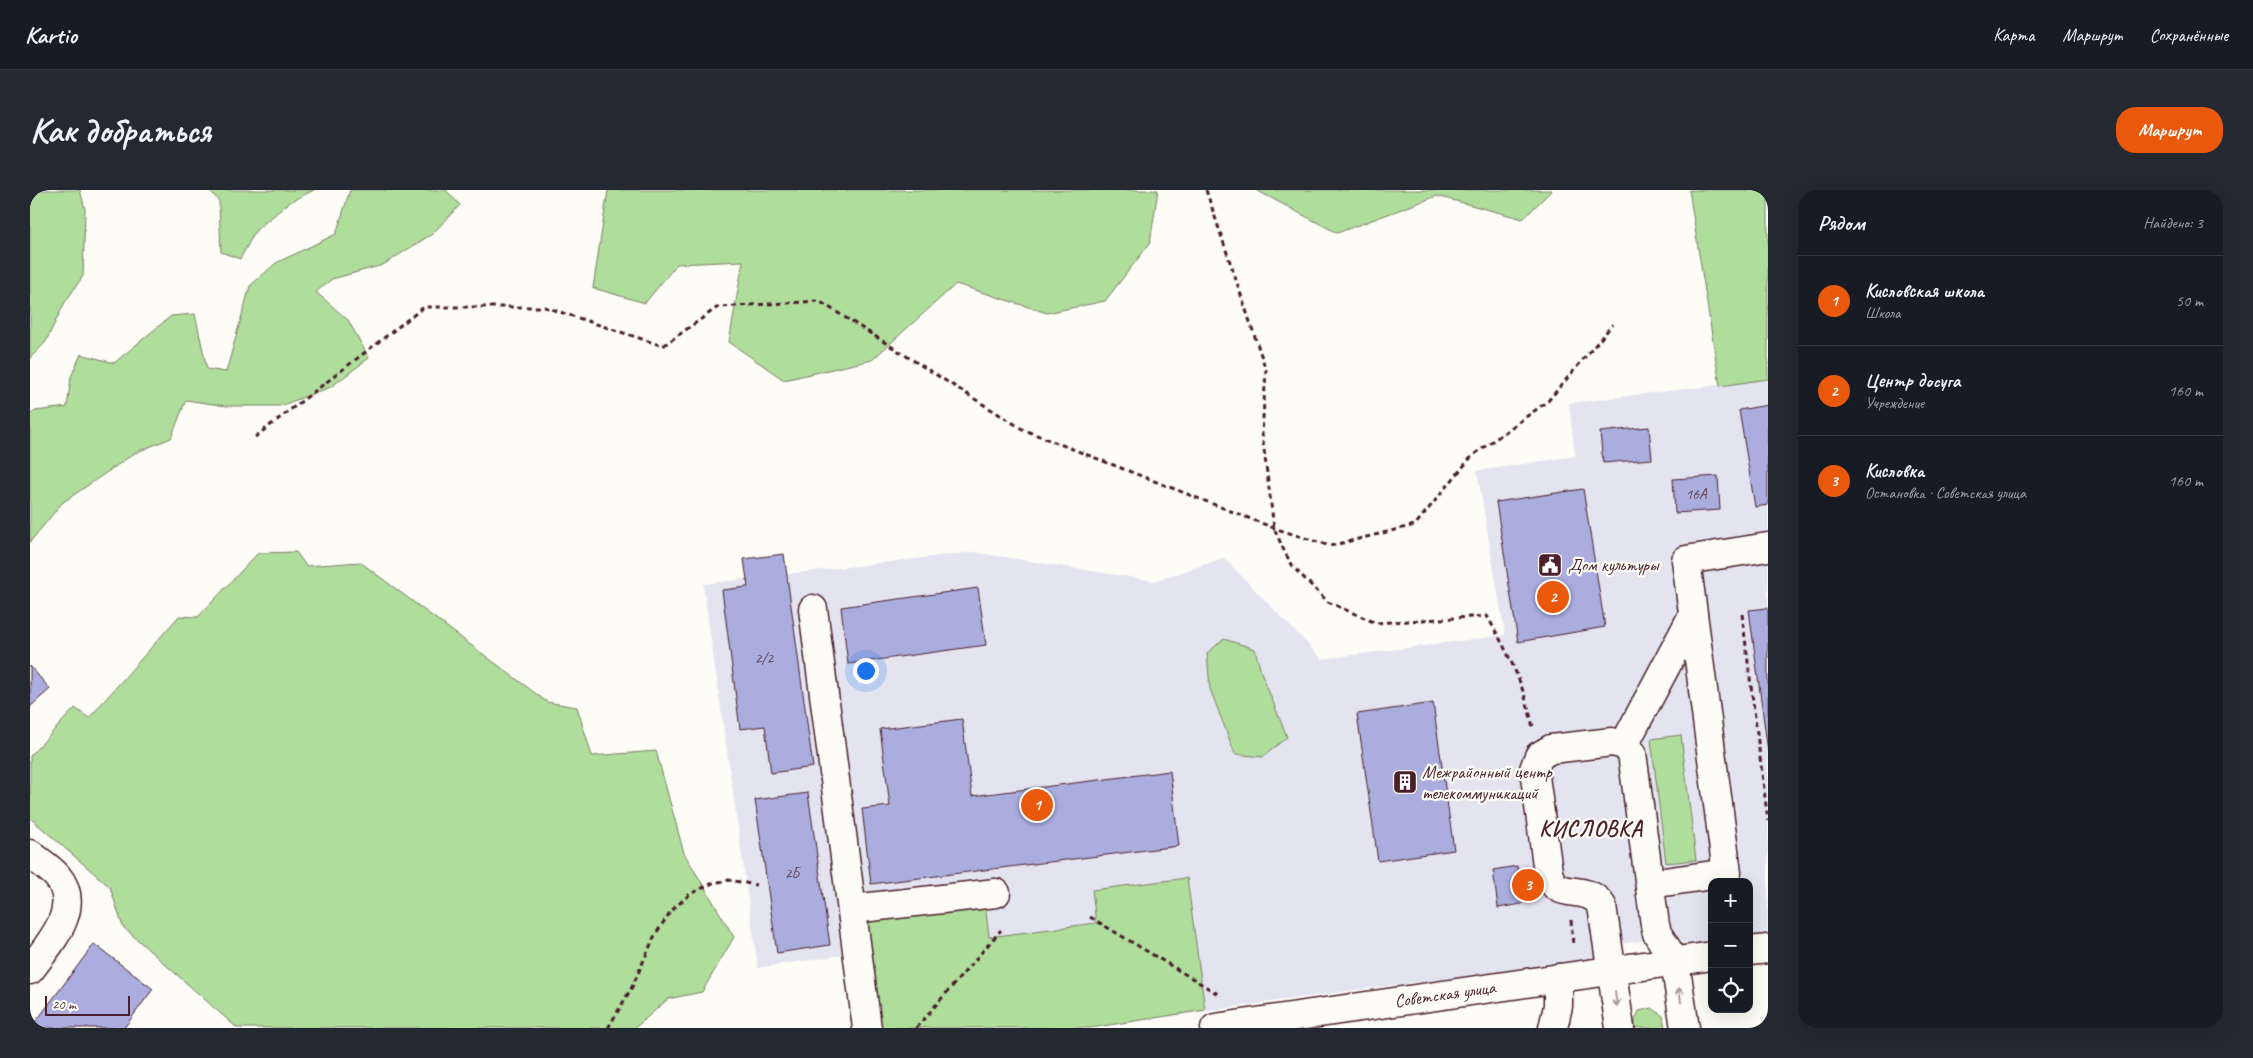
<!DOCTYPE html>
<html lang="ru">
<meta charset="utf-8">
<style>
:root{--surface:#171b24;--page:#242831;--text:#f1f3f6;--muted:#9ea1a6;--line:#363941;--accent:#ea580c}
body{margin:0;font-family:Caveat,sans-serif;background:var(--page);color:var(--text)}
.controls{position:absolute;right:15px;bottom:15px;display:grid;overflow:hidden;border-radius:10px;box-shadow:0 5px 20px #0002}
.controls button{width:45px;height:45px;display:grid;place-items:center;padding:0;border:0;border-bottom:1px solid var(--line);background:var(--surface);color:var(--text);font:25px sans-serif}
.scale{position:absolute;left:15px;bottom:12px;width:85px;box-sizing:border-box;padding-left:5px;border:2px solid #4a1f2b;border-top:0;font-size:14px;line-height:18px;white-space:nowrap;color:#4a1f2b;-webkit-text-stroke:4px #fdfcf7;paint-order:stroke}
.you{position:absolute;left:835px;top:480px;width:18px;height:18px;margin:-12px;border:4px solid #fff;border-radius:50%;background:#1a73e8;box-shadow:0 0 0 8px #1a73e833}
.badge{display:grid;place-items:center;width:32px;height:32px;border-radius:50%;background:var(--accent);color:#fff;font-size:16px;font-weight:700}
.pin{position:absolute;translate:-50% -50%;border:2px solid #fff;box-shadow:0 1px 5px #0006}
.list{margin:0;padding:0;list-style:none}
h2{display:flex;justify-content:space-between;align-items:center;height:65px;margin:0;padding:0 20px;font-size:21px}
h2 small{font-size:16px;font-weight:400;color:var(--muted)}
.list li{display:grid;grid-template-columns:32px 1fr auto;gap:15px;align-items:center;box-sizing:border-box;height:90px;padding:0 20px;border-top:1px solid var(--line)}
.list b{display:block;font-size:19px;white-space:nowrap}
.list p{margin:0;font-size:16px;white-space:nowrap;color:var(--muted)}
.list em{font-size:16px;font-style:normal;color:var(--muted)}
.icon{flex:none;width:28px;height:28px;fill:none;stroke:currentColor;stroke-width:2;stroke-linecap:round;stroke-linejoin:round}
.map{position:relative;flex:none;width:1738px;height:838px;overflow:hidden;border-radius:20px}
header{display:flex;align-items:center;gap:30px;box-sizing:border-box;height:70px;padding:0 25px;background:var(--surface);border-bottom:1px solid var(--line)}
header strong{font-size:24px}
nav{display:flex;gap:28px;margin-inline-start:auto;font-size:18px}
.intro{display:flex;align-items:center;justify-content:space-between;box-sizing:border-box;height:120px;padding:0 30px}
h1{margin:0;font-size:35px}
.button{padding:12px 22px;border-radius:20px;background:var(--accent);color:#fff;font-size:18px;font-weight:700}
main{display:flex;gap:30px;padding:0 30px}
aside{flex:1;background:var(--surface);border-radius:20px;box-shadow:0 5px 20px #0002}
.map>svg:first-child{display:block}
.built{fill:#e4e4f0}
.green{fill:#afdd9c;stroke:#7c7e64}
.building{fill:#aaadde;stroke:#4a1f2b}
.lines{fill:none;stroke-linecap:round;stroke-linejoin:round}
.minor-casing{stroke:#4a1f2b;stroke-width:31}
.path{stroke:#4a1f2b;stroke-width:3;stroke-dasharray:5 4;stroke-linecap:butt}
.minor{stroke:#fdfcf7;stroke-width:28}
.oneway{stroke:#ac999b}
.labels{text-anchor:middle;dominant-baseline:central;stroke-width:4.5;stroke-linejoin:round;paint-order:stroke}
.number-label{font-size:15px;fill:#624258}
.poi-label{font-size:18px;fill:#4a1f2b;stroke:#fdfcf7;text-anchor:start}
.street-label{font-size:18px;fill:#4a1f2b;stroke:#fdfcf7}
.district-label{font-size:22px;font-weight:bold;letter-spacing:1px;fill:#4a1f2b;stroke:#fdfcf7}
</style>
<header>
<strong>Kartio</strong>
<nav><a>Карта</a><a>Маршрут</a><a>Сохранённые</a></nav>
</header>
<div class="intro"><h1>Как добраться</h1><a class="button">Маршрут</a></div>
<main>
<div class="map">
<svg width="1738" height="838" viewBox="0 0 1738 838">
<rect width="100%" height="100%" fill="#fdfcf7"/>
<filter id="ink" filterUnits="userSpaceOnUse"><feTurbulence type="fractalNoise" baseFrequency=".02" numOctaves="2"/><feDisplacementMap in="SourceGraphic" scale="10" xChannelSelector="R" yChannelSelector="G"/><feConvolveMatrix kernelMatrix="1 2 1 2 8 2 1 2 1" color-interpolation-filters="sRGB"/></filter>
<g filter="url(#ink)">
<path class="built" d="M1738 189V746L1719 749V692H1682V754L1656 756 1645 747 1572 756 1564 766 1554 772 1538 775 1332 799 1060 838 838 761 728 778 673 394 943 362 1124 391 1194 368 1292 469 1475 445 1447 281 1545 266 1539 213Z"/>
<g class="green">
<path d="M0 0H50L55 19 53 86 34 114 15 153 0 168Z"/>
<path d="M179 0H284L260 12 226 40 210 69 191 62 189 11Z"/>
<path d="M320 0H416L430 15 402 44 353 75 302 89 286 102 318 130 339 168 301 197 250 216H196L156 210 141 248 105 263 32 313 0 352V225L5 221 37 217 41 187 51 164 84 173 141 126 165 124 177 179 196 182 220 96 246 73 306 44Z"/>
<path d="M578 0H1128L1120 53 1075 111 1017 123 926 94 842 170 754 190 699 152 713 71 647 74 615 113 563 98Z"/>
<path d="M1226 0H1522L1493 29 1407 6 1307 43Z"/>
<path d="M1659 0H1738V189L1690 196Z"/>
<path d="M266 362 276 376 330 372 517 512 547 517 562 566 626 561 654 663 704 747 672 802 638 809 605 838H207L93 737 80 697 0 628V566L45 518 59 528 149 426 168 427 228 363Z"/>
<path d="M1194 449 1225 459 1231 482 1257 547 1233 567 1205 564 1180 499 1177 463Z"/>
<path d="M1651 545 1666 670 1636 673 1621 549Z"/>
<path d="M1157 688 1175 820 1060 838H849L835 730 955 714 959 747 1066 733 1062 700Z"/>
<path d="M1622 818 1633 826 1635 838H1605V830L1609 821Z"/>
</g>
<g class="building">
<path d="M1738 215V315L1725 317 1709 220Z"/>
<path d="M1619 237 1622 269 1573 273 1570 242Z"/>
<path d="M1688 286 1690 320 1645 323 1643 289Z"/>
<path d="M1553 299 1575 437 1488 452 1466 312Z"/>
<path d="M754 364 783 577 741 583 735 536 710 539 692 400 718 397 714 369Z"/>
<path d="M948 398 956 455 818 474 811 417Z"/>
<path d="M1738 418V562L1719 420Z"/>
<path d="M0 476 20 499 0 517Z"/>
<path d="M1403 513 1424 660 1348 671 1327 524Z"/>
<path d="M932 529 942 606 1140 581 1149 656 841 694 832 619 860 616 850 539Z"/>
<path d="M778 603 800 755 747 763 725 610Z"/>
<path d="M1487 676 1492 714 1468 718 1463 680Z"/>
<path d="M64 754 123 799 94 838H1Z"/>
</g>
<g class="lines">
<defs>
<g id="minor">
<path d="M783 419 837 838"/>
<path d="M1594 555 1663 425"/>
<path d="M0 664C9 671 20 678 27 686 54 718 18 755 0 780"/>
<path d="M1620 694 1697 683 1656 370 1738 357"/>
<path d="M822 719 966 703"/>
<path d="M1719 761 1738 759"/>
<path d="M1185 838 1682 766"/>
<path d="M1523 838 1528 816V788"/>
<path d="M1590 838 1572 716C1556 691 1526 714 1518 682L1504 579 1509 566 1521 559 1582 552 1594 555 1602 563 1625 735 1627 743 1645 772 1655 838"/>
</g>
</defs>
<use href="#minor" class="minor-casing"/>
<g class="path">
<path d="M1176 0 1236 180 1232 244 1244 338 1255 363 1264 378 1298 412 1346 433 1457 426C1478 462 1495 497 1503 538"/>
<path d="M225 247 394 117H515L633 156 688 117 789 111 994 240 1244 338 1300 356 1385 335 1442 266 1518 211 1583 134"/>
<path d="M1712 424 1738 631"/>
<path d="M1060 727 1188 804"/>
<path d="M1541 730 1543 754"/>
<path d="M578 838 602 797 625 745 641 721 660 704 683 693 699 690 726 695"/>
<path d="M886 838 971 740"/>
</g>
<use href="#minor" class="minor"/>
</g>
<defs><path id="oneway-shaft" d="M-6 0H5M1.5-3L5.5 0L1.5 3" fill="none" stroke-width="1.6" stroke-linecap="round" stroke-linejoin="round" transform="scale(1.25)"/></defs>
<g class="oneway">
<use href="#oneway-shaft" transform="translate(1650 805) rotate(-98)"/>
<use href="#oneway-shaft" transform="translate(1586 809) rotate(82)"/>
</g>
</g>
<defs>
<symbol id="civic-square" viewBox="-11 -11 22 22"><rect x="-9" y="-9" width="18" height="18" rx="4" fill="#4a1f2b" stroke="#fdfcf7"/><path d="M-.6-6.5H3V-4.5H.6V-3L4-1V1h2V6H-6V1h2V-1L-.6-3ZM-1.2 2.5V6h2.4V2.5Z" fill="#fff"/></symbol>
<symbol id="building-square" viewBox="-11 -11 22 22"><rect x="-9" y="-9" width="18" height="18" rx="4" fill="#4a1f2b" stroke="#fdfcf7"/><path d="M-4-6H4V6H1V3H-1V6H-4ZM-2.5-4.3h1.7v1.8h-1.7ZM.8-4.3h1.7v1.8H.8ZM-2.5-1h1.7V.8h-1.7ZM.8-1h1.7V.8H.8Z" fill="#fff"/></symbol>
</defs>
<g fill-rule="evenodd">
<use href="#civic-square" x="1506" y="361" width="28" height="28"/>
<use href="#building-square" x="1361" y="578" width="28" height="28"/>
</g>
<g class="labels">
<g class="number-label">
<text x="1666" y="304">16А</text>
<text x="734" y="468">2/2</text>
<text x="762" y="683">2Б</text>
</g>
<g class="poi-label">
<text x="1538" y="375">Дом культуры</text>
<text x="1392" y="582">Межрайонный центр<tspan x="1392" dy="21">телекоммуникаций</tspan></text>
</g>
<g class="street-label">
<text transform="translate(1415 804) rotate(-8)">Советская улица</text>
</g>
<g class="district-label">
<text x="1561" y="639">КИСЛОВКА</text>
</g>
</g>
</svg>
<div class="controls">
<button>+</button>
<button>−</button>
<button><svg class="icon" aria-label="locate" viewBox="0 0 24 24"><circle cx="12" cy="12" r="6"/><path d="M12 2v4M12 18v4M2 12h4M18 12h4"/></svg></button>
</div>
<div class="scale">20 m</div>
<div class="you"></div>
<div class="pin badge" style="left:1007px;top:615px">1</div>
<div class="pin badge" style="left:1523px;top:407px">2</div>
<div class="pin badge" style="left:1498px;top:695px">3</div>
</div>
<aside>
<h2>Рядом<small>Найдено: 3</small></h2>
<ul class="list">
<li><span class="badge">1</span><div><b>Кисловская школа</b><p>Школа</p></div><em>50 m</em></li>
<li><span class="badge">2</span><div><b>Центр досуга</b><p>Учреждение</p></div><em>160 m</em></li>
<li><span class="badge">3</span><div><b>Кисловка</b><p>Остановка · Советская улица</p></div><em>160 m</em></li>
</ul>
</aside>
</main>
